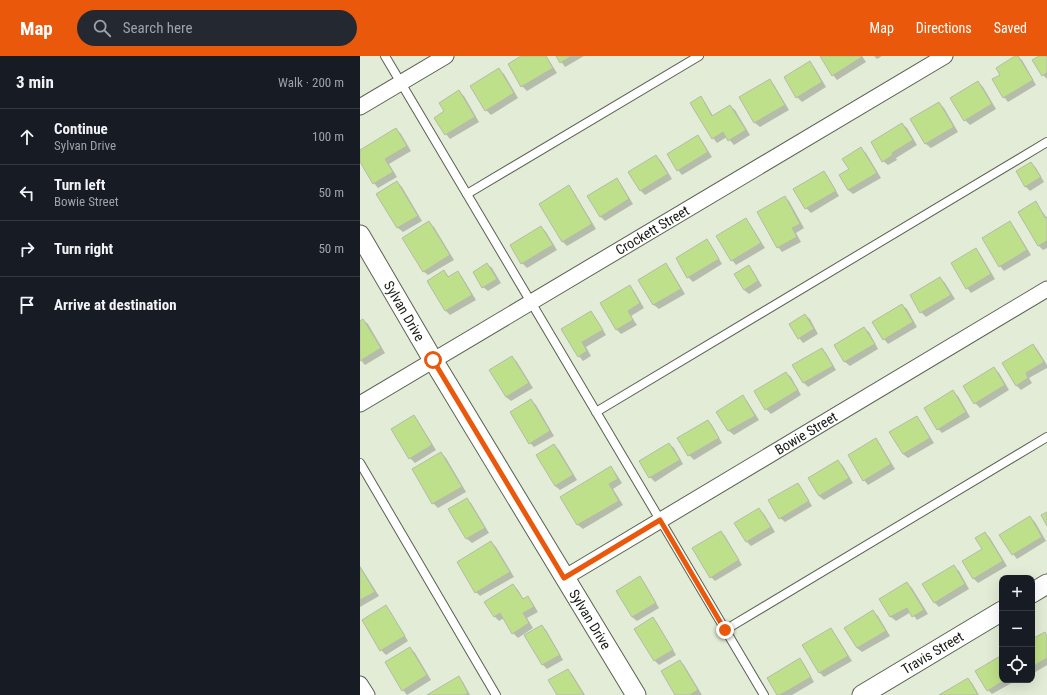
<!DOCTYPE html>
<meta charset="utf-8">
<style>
:root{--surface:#171b24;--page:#242831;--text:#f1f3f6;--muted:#9ea1a6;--line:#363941;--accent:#ea580c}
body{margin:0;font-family:"Roboto Condensed",sans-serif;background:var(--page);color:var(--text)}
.controls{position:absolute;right:12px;bottom:12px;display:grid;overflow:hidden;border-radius:8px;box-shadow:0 4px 16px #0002}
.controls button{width:36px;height:36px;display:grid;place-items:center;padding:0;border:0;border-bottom:1px solid var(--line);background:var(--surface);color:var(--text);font:20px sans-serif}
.stop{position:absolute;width:12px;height:12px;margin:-9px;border:3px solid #ea580c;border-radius:50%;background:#fff}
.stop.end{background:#ea580c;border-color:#fff;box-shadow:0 1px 4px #0008}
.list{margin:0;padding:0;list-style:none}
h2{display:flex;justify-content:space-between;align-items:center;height:52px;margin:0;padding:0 16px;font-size:17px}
h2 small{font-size:13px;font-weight:400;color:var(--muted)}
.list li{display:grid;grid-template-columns:26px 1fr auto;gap:12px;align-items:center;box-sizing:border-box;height:56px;padding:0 16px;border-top:1px solid var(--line)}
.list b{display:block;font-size:15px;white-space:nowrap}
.list p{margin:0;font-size:13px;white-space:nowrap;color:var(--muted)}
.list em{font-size:13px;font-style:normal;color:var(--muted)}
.icon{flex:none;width:22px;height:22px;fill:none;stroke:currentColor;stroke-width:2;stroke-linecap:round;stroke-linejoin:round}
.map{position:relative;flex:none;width:687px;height:639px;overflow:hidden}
header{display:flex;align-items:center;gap:24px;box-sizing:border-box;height:56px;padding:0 20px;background:var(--accent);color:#fff}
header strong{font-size:19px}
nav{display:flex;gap:22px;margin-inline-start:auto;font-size:14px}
.search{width:280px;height:36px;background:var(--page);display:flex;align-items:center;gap:10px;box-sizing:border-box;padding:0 14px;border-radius:22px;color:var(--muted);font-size:15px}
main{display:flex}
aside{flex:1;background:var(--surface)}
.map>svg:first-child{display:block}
.shadow{fill:#0003}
.building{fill:#bfe08a;stroke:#b3bca7}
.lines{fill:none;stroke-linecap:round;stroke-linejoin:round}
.service-casing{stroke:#5b6250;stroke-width:10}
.minor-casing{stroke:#5b6250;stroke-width:17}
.tertiary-casing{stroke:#5b6250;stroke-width:21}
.service{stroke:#fff;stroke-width:8}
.minor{stroke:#fff;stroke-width:15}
.tertiary{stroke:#fff;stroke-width:19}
.route{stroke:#ea580c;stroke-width:5}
.labels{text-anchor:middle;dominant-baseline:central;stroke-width:3;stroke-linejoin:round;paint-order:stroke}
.street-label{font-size:14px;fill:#1a1d15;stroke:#e3ecd7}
</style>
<header>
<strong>Map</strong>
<div class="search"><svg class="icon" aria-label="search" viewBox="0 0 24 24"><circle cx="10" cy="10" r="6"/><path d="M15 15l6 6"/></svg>Search here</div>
<nav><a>Map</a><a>Directions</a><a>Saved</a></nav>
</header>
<main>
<aside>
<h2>3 min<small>Walk · 200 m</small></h2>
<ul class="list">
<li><svg class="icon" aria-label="ahead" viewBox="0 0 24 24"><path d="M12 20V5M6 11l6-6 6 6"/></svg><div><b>Continue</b><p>Sylvan Drive</p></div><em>100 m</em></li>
<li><svg class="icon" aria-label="left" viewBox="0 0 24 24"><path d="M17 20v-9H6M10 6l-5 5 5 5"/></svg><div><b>Turn left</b><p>Bowie Street</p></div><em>50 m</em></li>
<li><svg class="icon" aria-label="right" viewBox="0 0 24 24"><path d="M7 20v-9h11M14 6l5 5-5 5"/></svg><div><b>Turn right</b></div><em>50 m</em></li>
<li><svg class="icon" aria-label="arrive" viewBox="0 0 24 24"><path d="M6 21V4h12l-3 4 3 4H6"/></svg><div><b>Arrive at destination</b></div></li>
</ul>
</aside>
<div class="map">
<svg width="687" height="639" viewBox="0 0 687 639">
<rect width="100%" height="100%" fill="#e3ecd7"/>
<g class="shadow">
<path d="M163 0H186L197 17 167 35 162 30Z"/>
<path d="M197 0H224L205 11Z"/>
<path d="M463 0H502L506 6 477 24 473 19Z"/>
<path d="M514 0H522L517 3Z"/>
<path d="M657 0 662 4 676 29 648 46 644 41Z"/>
<path d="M681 0H687V23L683 19Z"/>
<path d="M449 6 454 11 466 31 442 46 437 41 425 21Z"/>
<path d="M139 14 144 18 158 42 131 59 126 54Z"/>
<path d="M409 24 414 29 429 54 400 71 395 67 380 42Z"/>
<path d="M618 26 623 31 636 53 610 69 605 64Z"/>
<path d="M99 36 104 40 119 66 90 83 86 78V56Z"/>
<path d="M340 42 345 46 353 60 370 50 375 54 390 79 374 89 367 81 357 87 353 82Z"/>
<path d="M579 47 584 52 598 76 571 92 566 88 552 64Z"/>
<path d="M542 68 547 72 557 89 536 102 537 104 528 109 523 105Z"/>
<path d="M36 73 41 78 51 95 29 108 37 121 18 132 14 127 0 104V95Z"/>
<path d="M338 80 342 85 352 101 322 119 318 114Z"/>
<path d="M501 93 506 97 521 122 493 138 488 134 480 120 490 114Z"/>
<path d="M296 100 301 105 312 123 285 139 281 135Z"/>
<path d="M671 107 676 112 684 126 670 135 665 130Z"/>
<path d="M463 116 468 121 479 140 451 157 446 152 435 133Z"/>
<path d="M257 124 261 128 273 148 245 165 240 160Z"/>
<path d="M37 126 42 131 62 165 43 176 38 172 18 138Z"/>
<path d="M209 131 213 135 236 173 207 190 203 186 180 148Z"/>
<path d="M424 141 429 145 444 172 436 177 441 186 422 196 418 191Z"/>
<path d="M675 146 687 162V192L683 194 679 190 659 156Z"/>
<path d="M386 164 390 168 405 192 376 209 372 204Z"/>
<path d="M650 166 654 171 671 199 644 215 640 210Z"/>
<path d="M69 167 74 171 94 204 68 219 63 215Z"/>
<path d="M181 171 186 176 197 194 167 212 162 207 151 189Z"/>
<path d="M347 185 351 189 362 208 333 226 328 221Z"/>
<path d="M615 193 620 198 635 223 611 237 607 232Z"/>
<path d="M127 208 132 212 141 227 128 235 123 231Z"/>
<path d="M306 209 310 213 325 238 299 253 294 249 280 224Z"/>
<path d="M389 211 393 215 402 230 389 238 384 234Z"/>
<path d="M84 215 89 221 98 216 102 221 116 244 90 259 86 255 68 225Z"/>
<path d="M580 222 585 227 595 243 566 261 561 256Z"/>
<path d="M269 231 274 235 284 252 271 260 277 269 261 278 257 274 241 248Z"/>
<path d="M542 249 547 253 557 271 528 288 524 283 514 266Z"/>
<path d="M231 256 235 261 246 279 226 291 231 300 223 305 219 300 202 273Z"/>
<path d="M445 259 450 263 458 278 443 287 439 282Z"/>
<path d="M3 264 8 268 25 297 5 309 0 303V266Z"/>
<path d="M504 272 509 276 518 293 490 310 485 306 475 289Z"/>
<path d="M673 289 677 293 687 309V312L669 322 672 327 661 334 656 329Z"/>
<path d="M462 293 466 297 476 314 448 331 444 327 433 310Z"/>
<path d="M152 301 157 306 173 332 151 345 146 341Z"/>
<path d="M634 312 639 317 649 334 620 352 615 347Z"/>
<path d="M426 317 431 321 441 339 411 358 406 353Z"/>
<path d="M593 336 598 340 610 361 582 377 578 373Z"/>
<path d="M383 341 387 345 399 364 374 379 369 375 358 356Z"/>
<path d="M171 344 176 349 194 380 174 391 170 387Z"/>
<path d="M54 360 58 365 76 394 55 407 50 402Z"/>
<path d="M556 361 561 366 574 387 548 402 543 398Z"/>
<path d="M348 365 352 369 362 387 334 404 329 399Z"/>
<path d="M516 383 520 388 535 413 508 429 504 424Z"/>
<path d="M309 388 314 392 323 408 295 426 290 421Z"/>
<path d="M194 389 199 394 217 424 200 434 195 430Z"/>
<path d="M81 397 86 402 106 436 78 452 73 447 53 414Z"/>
<path d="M478 405 483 410 493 427 464 444 459 440Z"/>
<path d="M251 412 255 416 262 427 253 433 263 449 223 473 218 469 202 441Z"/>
<path d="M438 428 442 433 452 450 425 466 420 462Z"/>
<path d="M106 443 111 447 129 477 112 487 107 483 89 453Z"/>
<path d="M399 453 404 458 415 476 391 490 387 486Z"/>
<path d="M670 461 675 466 686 485 657 503 653 498Z"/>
<path d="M361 476 365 480 382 509 355 525 351 521Z"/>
<path d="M625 477 630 482 647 510 618 527 614 523 603 505 623 494Z"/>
<path d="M131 486 136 491 154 521 120 540 116 536Z"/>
<path d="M0 510 19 540 0 551Z"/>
<path d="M594 511 599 515 609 533 579 551 574 546Z"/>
<path d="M280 522 284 526 299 552 277 565 272 561Z"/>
<path d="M547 527 552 532 568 558 557 564 551 556 536 565 531 561 520 543Z"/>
<path d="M153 529 158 534 164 544 167 542 172 546 178 556 167 562 173 572 158 582 153 577 144 562 139 565 135 561Z"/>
<path d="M26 551 30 555 48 585 26 599 21 594Z"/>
<path d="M513 556 518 560 530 580 502 596 497 592Z"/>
<path d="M293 563 297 567 316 599 299 609 295 605 276 573Z"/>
<path d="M181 570 186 574 203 604 187 613 183 609 165 580Z"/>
<path d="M471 573 475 578 492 605 464 621 460 617Z"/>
<path d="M684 577 687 579V609L674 617 672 616V584Z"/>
<path d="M50 592 55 597 71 624 47 639 43 634Z"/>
<path d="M642 601V624H657L632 638 628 634Z"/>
<path d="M439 603 444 608 454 626 432 639H418Z"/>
<path d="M319 605 324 609 342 639H316Z"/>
<path d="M208 614 212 618 225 639H198Z"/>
<path d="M98 622 103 626 110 639H69Z"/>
<path d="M608 623 612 627 619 639H581Z"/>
</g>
<g class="building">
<path d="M161 0H186L193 12 161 31 148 8Z"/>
<path d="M196 0H212L200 7Z"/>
<path d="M460 0H502V1L472 20Z"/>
<path d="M655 0H658L673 24 643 42 632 23 640 19 636 12Z"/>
<path d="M679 0H687V17L682 20 672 4Z"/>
<path d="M450 5 462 26 436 42 424 21Z"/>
<path d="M139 12 154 37 125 55 110 30Z"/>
<path d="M410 23 425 49 394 67 379 41Z"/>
<path d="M618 25 632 48 604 65 590 42Z"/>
<path d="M99 34 115 61 85 79 74 62 84 55 79 47Z"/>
<path d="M341 40 352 60 370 49 386 74 368 85 363 76 352 83 330 47Z"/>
<path d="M579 46 594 71 565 88 550 63Z"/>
<path d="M542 67 553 84 532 97 533 99 522 106 511 86Z"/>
<path d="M36 72 47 90 25 103 33 116 13 128 0 106V94Z"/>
<path d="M338 79 348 96 317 115 307 98Z"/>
<path d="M501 91 517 117 488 134 479 119 489 113 482 103Z"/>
<path d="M296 99 308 118 280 135 268 116Z"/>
<path d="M671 106 681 121 665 131 656 115Z"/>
<path d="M464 115 476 135 445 153 433 133Z"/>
<path d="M257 122 269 143 240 161 227 140Z"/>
<path d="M37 125 58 160 37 172 16 138Z"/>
<path d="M209 129 232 168 202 186 179 148Z"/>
<path d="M425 140 440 168 432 172 437 181 417 192 397 156Z"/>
<path d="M676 145 685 162 687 161V185L678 190 658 156Z"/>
<path d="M386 162 401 187 371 205 356 180Z"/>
<path d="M69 165 90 199 63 216 42 182Z"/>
<path d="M650 165 667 194 639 211 622 182Z"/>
<path d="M181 170 193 189 161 208 150 189Z"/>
<path d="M347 183 359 203 327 222 316 202Z"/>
<path d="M616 192 631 218 606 233 591 207Z"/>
<path d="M127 207 137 223 122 232 113 216Z"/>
<path d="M306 207 321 233 293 249 278 224Z"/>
<path d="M389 209 398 225 384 234 374 218Z"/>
<path d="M84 214 88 221 98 215 112 239 85 255 67 225Z"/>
<path d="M580 221 591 239 560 257 550 239Z"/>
<path d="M270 229 280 247 268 255 273 264 256 274 240 247Z"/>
<path d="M542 248 553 266 523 284 512 266Z"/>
<path d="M231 255 243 274 222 286 227 295 218 301 201 273Z"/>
<path d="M445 258 454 273 438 283 429 268Z"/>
<path d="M3 263 21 292 0 305V265Z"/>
<path d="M504 271 515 288 484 306 474 289Z"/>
<path d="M673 288 684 306 666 317 668 322 656 330 642 307Z"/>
<path d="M462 292 473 310 443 327 432 309Z"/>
<path d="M152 300 169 327 146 341 129 314Z"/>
<path d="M634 311 645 329 614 348 603 330Z"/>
<path d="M426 316 438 334 405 354 394 335Z"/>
<path d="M593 334 606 356 577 374 564 352Z"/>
<path d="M383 339 395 360 368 375 356 356Z"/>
<path d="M171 343 190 375 169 388 150 356Z"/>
<path d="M54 359 72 389 49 403 31 373Z"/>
<path d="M557 360 570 382 543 398 529 376Z"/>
<path d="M348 364 359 382 328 400 317 382Z"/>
<path d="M516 382 531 408 503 425 488 399Z"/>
<path d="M309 387 320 404 289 422 279 405Z"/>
<path d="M194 388 213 419 195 430 176 399Z"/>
<path d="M81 396 102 431 72 448 52 413Z"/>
<path d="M478 404 489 422 459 440 448 422Z"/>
<path d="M251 410 258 423 249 428 259 445 217 469 200 441Z"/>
<path d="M438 427 449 445 419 463 408 444Z"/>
<path d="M107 442 125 472 106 483 88 453Z"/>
<path d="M399 452 411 471 386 486 374 467Z"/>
<path d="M687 456V470L681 459Z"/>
<path d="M670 460 682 481 652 499 639 479Z"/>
<path d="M361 475 379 504 350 522 332 492Z"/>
<path d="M625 476 643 505 613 523 602 505 622 493 615 482Z"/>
<path d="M131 485 150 516 115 537 97 506Z"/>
<path d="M594 509 605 528 574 547 562 528Z"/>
<path d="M0 511 15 536 0 544Z"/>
<path d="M280 520 296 547 272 561 256 535Z"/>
<path d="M547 526 564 554 552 561 547 552 530 561 519 543Z"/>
<path d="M153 528 163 543 168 540 174 551 163 557 169 567 152 578 140 557 134 561 124 546Z"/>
<path d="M26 549 45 580 20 595 2 564Z"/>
<path d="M513 554 526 575 497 592 484 572Z"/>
<path d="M293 561 313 594 294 605 274 573Z"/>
<path d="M182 569 200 599 182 609 164 579Z"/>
<path d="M471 572 488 600 459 617 442 589Z"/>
<path d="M685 576 687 580V602L672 611V583Z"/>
<path d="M50 591 67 619 42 635 25 606Z"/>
<path d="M642 599V624H645L627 635 615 615Z"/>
<path d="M440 602 451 621 420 639H417L407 622Z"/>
<path d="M320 604 338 634 330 639H315L301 615Z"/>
<path d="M208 613 224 639H197L188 624Z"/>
<path d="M99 620 108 637 105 639H67Z"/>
<path d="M608 622 618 639H579Z"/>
</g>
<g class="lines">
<defs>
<g id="service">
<path d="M25 0 404 639"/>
<path d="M107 138 339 0"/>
<path d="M236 356 687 86"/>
<path d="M0 407 136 639"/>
<path d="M365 574 687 381"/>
</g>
<g id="minor">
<path d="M0 51 86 0"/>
<path id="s1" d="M0 348 585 0"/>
<path id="s2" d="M204 522 687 233"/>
<path d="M0 628 7 639"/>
</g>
<g id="tertiary">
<path id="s3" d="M0 179 73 304 276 639"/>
<path d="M672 537 687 528"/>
<path id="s4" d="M502 639 642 555"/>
</g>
</defs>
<use href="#service" class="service-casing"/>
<use href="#minor" class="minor-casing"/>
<use href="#tertiary" class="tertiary-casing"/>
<use href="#service" class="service"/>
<use href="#minor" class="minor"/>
<use href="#tertiary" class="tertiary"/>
</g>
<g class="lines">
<path class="route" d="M73 304 204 522 300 464 365 574"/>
</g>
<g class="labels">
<g class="street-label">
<text stroke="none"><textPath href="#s1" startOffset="340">Crockett Street</textPath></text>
<text stroke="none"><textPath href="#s3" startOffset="88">Sylvan Drive</textPath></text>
<text stroke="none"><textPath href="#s2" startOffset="282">Bowie Street</textPath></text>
<text stroke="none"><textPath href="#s3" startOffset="448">Sylvan Drive</textPath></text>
<text stroke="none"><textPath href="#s4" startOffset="82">Travis Street</textPath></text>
</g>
</g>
</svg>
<div class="controls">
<button>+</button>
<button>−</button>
<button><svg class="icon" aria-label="locate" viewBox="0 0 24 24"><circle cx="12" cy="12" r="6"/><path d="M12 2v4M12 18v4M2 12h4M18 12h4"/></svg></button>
</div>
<div class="stop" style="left:73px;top:304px"></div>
<div class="stop end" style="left:365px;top:574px"></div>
</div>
</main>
